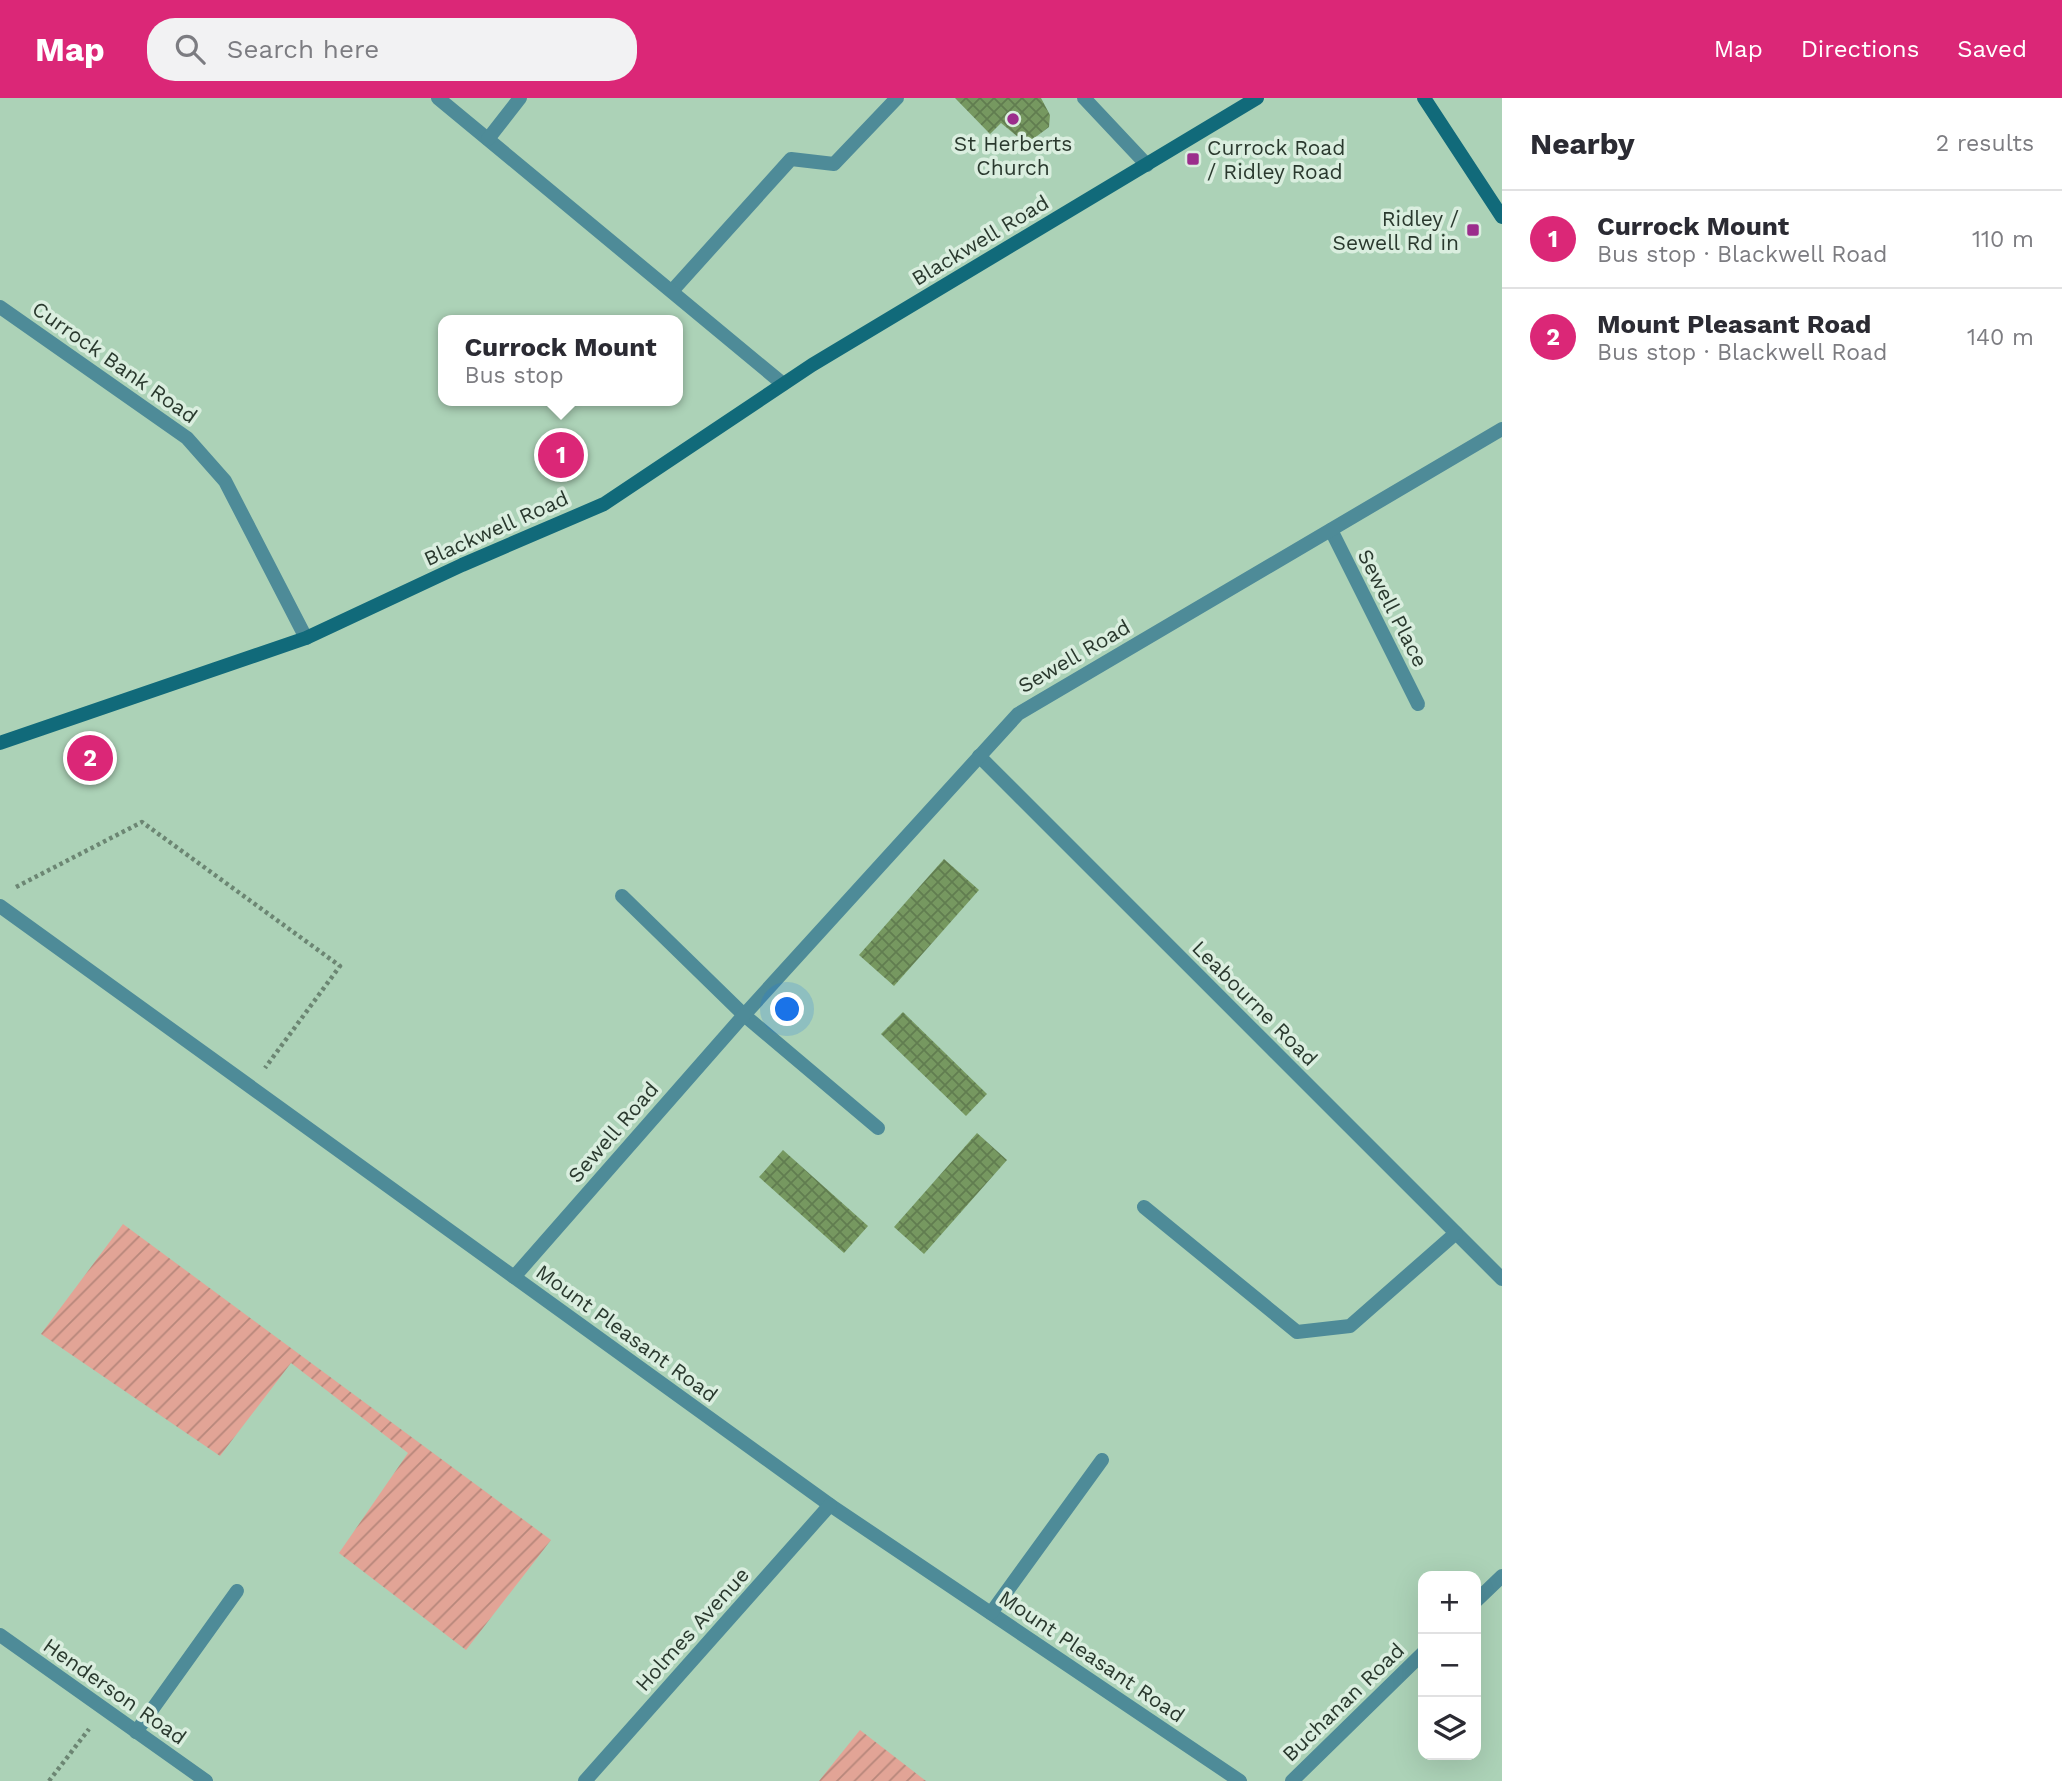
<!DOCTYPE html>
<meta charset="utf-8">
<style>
:root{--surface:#fff;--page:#f2f2f3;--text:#2b2b33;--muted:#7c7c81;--line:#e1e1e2;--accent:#db2777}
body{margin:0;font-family:"Work Sans",sans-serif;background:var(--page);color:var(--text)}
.controls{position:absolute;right:21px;bottom:21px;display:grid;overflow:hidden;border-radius:14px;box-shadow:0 7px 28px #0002}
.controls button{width:63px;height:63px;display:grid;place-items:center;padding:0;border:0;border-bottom:2px solid var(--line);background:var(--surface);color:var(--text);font:35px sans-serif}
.you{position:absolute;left:788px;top:912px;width:24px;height:24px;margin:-18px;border:5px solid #fff;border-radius:50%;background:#1a73e8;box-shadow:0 0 0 10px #1a73e833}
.badge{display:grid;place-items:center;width:46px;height:46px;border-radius:50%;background:var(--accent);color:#fff;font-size:23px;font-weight:700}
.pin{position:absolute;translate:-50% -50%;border:4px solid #fff;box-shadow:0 2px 7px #0006}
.popup{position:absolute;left:438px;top:217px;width:245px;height:91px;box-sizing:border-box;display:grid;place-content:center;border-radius:14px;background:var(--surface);filter:drop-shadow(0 2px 5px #0005);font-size:23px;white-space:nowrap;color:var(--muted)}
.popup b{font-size:26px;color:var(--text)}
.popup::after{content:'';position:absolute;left:50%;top:100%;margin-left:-14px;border:14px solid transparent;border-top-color:var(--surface)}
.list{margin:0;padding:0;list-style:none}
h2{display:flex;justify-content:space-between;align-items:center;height:91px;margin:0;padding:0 28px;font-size:30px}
h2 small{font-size:23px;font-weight:400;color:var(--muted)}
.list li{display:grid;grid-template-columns:46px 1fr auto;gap:21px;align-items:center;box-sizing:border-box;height:98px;padding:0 28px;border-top:2px solid var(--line)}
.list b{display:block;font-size:26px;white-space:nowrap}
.list p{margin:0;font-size:23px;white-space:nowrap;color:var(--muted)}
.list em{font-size:23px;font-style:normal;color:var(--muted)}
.icon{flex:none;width:38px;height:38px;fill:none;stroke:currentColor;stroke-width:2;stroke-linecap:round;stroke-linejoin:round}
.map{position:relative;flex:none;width:1502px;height:1683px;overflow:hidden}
header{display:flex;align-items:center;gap:42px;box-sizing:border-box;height:98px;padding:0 35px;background:var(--accent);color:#fff}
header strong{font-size:33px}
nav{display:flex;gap:38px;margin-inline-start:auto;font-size:24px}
.search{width:490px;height:63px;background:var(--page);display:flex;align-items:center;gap:18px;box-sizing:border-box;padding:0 24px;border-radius:28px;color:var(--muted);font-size:26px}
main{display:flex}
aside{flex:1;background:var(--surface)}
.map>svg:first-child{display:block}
.garden{fill:url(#garden-furrows)}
.building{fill:url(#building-cross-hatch)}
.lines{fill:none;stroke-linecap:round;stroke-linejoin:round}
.path{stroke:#6c8673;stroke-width:4.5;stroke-dasharray:3.5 3.5;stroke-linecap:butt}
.lane{stroke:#4e8b98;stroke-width:14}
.street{stroke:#4e8b98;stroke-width:14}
.secondary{stroke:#116a7a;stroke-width:14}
.poi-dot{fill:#9b2d8c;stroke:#daeedf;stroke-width:2.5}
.labels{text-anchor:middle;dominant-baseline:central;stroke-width:7;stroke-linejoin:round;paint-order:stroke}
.poi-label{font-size:21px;fill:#2a392e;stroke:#daeedf}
.street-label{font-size:21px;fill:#2a392e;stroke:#daeedf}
</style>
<header>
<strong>Map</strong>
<div class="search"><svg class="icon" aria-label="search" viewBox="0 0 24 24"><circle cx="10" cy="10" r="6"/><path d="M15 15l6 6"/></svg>Search here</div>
<nav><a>Map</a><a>Directions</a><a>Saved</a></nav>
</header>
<main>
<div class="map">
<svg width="1502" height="1683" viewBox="0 0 1502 1683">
<defs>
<pattern id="garden-furrows" width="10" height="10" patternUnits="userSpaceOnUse" patternTransform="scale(1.75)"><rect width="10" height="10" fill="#e2a496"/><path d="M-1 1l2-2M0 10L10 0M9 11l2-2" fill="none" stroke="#b7877b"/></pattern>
<pattern id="building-cross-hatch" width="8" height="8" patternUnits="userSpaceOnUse" patternTransform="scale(1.75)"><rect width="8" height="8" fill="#769860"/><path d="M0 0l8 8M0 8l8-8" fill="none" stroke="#617d50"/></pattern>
</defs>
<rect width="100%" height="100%" fill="#acd2b7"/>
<g class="garden">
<path d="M123 1126 551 1442 466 1552 339 1455 408 1355 291 1265 220 1358 41 1236Z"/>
<path d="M860 1632 926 1683H819Z"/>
</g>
<g class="building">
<path d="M955 0H1041L1050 17 1049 29 1033 41 1023 43 1001 25 990 36Z"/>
<path d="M944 761 979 792 894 888 859 857Z"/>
<path d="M903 914 987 996 966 1018 881 936Z"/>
<path d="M977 1035 1007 1062 924 1156 894 1129Z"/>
<path d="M783 1052 868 1128 844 1155 759 1079Z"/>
</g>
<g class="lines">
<g class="path">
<path d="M16 789 142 724 340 868 265 970"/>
<path d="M49 1683 89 1631"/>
</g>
<path class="lane" d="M672 193 791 61 834 66 897 0"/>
<g class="street">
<path d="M438 0 783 286"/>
<path d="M1084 0 1147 67"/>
<path d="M488 41 520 0"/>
<path d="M0 209 187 340 225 383 306 540"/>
<path d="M1331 432 1418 606"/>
<path d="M979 658 1502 1181"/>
<path d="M622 798 744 917 878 1030"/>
<path d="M0 808 830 1407 1240 1683"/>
<path d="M1144 1109 1297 1234 1350 1228 1456 1135"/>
<path d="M514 1179 744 917 1018 616 1502 331"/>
<path d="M1476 1503 1502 1478"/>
<path d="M991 1515 1102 1362"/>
<path d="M0 1537 206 1683"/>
<path d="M136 1634 237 1493"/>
<path d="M585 1683 830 1407"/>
<path d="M1292 1683 1423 1555"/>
</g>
<g class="secondary">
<path d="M1424 0 1502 119"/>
<path d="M0 645 306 540 462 467 604 406 812 267 1257 0"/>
</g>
</g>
<g class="poi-dot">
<circle cx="1013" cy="21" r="7"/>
<rect x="1186" y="54" width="14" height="14" rx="3.5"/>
<rect x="1466" y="125" width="14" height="14" rx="3.5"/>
</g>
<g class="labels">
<g class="poi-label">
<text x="1013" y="45">St Herberts<tspan x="1013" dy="24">Church</tspan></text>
<text x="1207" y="49" text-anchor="start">Currock Road<tspan x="1207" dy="24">/ Ridley Road</tspan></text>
<text x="1459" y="120" text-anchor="end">Ridley /<tspan x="1459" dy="24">Sewell Rd in</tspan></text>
</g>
<g class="street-label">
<text transform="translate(980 142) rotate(-31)">Blackwell Road</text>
<text transform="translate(115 264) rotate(35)">Currock Bank Road</text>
<text transform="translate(496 430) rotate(-24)">Blackwell Road</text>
<text transform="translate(1393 510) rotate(63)">Sewell Place</text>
<text transform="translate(1074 558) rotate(-30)">Sewell Road</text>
<text transform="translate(1255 905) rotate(45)">Leabourne Road</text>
<text transform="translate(613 1034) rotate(-49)">Sewell Road</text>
<text transform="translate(627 1235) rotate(36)">Mount Pleasant Road</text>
<text transform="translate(692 1531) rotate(-48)">Holmes Avenue</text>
<text transform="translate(1092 1558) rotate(34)">Mount Pleasant Road</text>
<text transform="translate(115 1593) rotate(35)">Henderson Road</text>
<text transform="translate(1343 1604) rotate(-44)">Buchanan Road</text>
</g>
</g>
</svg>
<div class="controls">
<button>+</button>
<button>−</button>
<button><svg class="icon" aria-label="layers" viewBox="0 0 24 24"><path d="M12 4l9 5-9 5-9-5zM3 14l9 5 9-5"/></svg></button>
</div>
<div class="you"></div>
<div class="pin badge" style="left:561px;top:357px">1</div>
<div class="popup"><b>Currock Mount</b>Bus stop</div>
<div class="pin badge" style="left:90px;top:660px">2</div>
</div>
<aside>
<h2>Nearby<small>2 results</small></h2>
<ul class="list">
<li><span class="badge">1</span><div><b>Currock Mount</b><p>Bus stop · Blackwell Road</p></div><em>110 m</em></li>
<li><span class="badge">2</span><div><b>Mount Pleasant Road</b><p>Bus stop · Blackwell Road</p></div><em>140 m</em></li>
</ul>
</aside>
</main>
